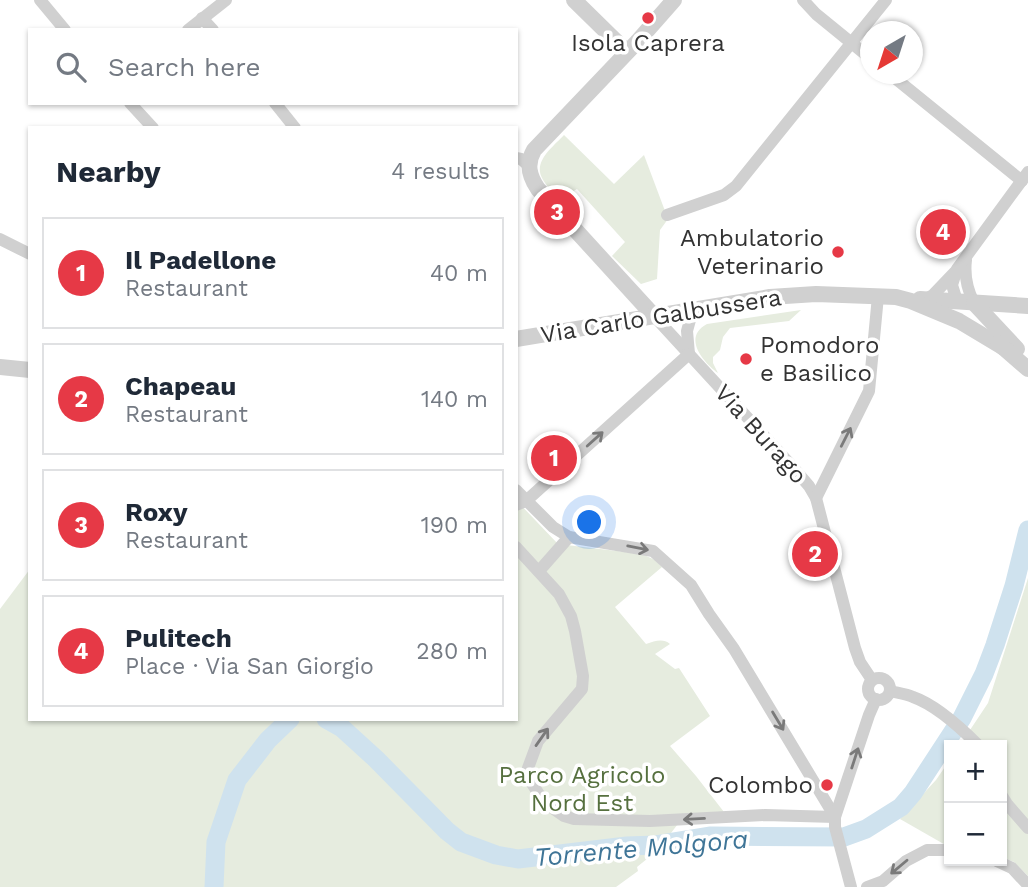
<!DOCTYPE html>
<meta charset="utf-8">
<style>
:root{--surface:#fff;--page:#f6f6f7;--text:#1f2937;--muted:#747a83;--line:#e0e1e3;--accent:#e63946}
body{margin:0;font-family:"Work Sans",sans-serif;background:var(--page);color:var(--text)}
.controls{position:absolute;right:21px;bottom:21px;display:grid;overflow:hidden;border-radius:0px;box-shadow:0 2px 5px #0004}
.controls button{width:63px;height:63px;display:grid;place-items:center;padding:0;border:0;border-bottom:2px solid var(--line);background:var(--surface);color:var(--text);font:35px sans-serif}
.compass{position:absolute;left:860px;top:21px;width:63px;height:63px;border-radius:50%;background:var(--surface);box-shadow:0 2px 5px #0004;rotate:219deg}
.you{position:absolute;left:590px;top:523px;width:24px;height:24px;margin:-18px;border:5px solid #fff;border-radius:50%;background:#1a73e8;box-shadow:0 0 0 10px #1a73e833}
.badge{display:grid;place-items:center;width:46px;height:46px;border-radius:50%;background:var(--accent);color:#fff;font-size:23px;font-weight:700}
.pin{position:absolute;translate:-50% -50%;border:4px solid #fff;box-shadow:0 2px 7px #0006}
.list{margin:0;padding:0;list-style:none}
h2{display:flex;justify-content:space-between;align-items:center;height:91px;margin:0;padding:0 28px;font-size:30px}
h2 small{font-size:23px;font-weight:400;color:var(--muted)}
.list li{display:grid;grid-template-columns:46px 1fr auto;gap:21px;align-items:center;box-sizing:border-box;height:112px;margin:0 14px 14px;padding:0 14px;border:2px solid var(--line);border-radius:0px}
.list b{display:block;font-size:26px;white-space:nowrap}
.list p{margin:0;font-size:23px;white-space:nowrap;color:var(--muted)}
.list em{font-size:23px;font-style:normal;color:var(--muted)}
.icon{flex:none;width:38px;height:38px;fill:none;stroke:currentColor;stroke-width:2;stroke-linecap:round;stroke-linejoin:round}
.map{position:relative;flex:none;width:1028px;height:887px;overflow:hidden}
.search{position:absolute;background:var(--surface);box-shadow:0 2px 5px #0004;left:28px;top:28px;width:490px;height:77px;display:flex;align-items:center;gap:18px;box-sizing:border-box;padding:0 24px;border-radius:0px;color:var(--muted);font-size:26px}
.panel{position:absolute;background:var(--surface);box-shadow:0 2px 5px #0004;left:28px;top:126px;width:490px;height:595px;border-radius:0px}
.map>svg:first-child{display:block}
.green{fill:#e6ecdf}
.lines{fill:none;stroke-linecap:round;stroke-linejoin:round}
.river{stroke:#cfe2ee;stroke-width:19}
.minor{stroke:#d0d0d0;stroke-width:12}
.tertiary{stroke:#d0d0d0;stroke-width:16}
.oneway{stroke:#7a7a7a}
.poi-dot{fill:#e63946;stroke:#fff;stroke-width:2.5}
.labels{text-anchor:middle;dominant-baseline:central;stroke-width:7;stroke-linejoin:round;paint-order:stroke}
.poi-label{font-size:24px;fill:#333;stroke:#fff;text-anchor:end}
.street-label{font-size:24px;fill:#333;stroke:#fff}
.park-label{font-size:24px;fill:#56703f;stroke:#fff}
.water-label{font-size:26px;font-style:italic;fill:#3f7597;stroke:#fff}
</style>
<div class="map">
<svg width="1028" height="887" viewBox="0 0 1028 887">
<rect width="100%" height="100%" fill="#fff"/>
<g class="green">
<path d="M564 135 614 184 644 155 668 219 660 230 657 279 641 284 612 256 625 242 577 189 559 200C554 193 546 186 542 178 533 161 554 146 564 135Z"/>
<path d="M801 310 789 321 730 328 723 337 720 350 713 357V363L718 373C703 362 682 337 707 324Z"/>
<path d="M516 500 558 544 642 554 655 560 662 567 615 607 646 644C655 641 663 638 670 644L655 654 675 669 679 668 710 716 670 746 696 776 724 812 684 816 658 850 637 867 638 871 616 887H0V609L30 569V719H516Z"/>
<path d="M1028 578V876L1014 862 1002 857V745H960L988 703Z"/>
<path d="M949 761V847L900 819 936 780Z"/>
</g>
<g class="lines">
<g class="river">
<path d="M326 719 342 728 376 759 447 831 461 842 496 855 518 859 627 846 656 845 711 836 844 837 866 829 901 807 913 793 962 718 984 674 995 645 1014 586 1028 530"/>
<path d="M214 887 216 842 237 780 268 740 290 719"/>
</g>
<g class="minor">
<path d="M40 0 65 30"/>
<path d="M803 0 816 14 870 58"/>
<path d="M202 18 213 30"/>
<path d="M188 30 226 0"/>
<path d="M890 74 1022 181"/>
<path d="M130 103 153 128"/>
<path d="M275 103 295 128"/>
<path d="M516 158 521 159 529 166"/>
<path d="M667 215 724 195 736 186 886 0"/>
<path d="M0 239 30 254"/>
<path d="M966 260C964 276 967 289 974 303"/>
<path d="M926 299 933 295 955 272"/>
<path d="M957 301 952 285 957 269 1028 172"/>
<path d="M654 316 790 464 809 486 816 498 855 648 860 662 872 680"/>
<path d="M689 354 687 331 693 309"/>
<path d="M516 490 553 527 569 537 653 551 691 585 709 614 734 649 835 817"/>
<path d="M816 498 869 391 878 296"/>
<path d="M516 505 526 501 689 354"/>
<path d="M516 547 559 594 571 616 575 631 583 676 582 689 538 741 528 768 531 782 544 802 564 816 574 819 650 821 765 815 835 817"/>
<path d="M539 571 569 537"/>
<circle cx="879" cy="689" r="11"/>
<path d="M890 691C898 693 906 694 913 697 936 705 961 728 978 745"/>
<path d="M1002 796 1007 804 1028 828"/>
<path d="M997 861 1012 868 1028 885"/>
<path d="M851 887 835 827V817L869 715 876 699"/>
<path d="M867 887 883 881 906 861 927 850H949"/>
</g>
<g class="tertiary">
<path d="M574 0 627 52"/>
<path d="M920 299 1028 306"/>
<path d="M974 303 1017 349"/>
<path d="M654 316 538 189C529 176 526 164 534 150L637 42 674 0"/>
<path d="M516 339 770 297 816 294 896 297 911 301 959 321 1004 348"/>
<path d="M998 343 1028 369"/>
<path d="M0 367 30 370"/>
</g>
</g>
<defs><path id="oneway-shaft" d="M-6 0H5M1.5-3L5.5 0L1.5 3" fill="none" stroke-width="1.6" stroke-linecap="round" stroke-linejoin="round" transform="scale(1.75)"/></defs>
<g class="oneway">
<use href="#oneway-shaft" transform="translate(846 437) rotate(-63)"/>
<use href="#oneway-shaft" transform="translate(595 439) rotate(-42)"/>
<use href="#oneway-shaft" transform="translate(638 548) rotate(11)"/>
<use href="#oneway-shaft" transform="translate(778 721) rotate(59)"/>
<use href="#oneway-shaft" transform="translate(542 737) rotate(-55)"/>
<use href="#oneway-shaft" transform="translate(855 758) rotate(-72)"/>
<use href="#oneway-shaft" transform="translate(694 819) rotate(177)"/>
<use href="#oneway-shaft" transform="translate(899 867) rotate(140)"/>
</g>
<g class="poi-dot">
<circle cx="648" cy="18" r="7"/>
<circle cx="838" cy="252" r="7"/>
<circle cx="746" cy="359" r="7"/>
<circle cx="827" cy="785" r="7"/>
</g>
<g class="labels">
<g class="poi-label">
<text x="648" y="43" text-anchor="middle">Isola Caprera</text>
<text x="824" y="238">Ambulatorio<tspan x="824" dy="28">Veterinario</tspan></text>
<text x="760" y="345" text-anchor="start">Pomodoro<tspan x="760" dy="28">e Basilico</tspan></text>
<text x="813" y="785">Colombo</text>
</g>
<g class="street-label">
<text transform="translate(661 316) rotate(-9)">Via Carlo Galbussera</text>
<text transform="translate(761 434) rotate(48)">Via Burago</text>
</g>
<g class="park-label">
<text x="582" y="775">Parco Agricolo<tspan x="582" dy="28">Nord Est</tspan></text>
</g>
<g class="water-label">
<text transform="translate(641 848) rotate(-5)">Torrente Molgora</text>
</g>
</g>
</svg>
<div class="controls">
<button>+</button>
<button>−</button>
</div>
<svg class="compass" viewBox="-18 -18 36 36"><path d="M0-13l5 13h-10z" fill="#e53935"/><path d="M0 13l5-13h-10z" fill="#747a83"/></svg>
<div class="you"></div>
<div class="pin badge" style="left:554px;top:458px">1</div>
<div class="pin badge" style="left:815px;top:554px">2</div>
<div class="pin badge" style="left:557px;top:212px">3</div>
<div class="pin badge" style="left:943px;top:232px">4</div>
<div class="search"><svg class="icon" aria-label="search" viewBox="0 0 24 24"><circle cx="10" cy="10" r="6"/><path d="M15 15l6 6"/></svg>Search here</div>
<section class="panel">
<h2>Nearby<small>4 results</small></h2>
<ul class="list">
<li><span class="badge">1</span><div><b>Il Padellone</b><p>Restaurant</p></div><em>40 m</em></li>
<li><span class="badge">2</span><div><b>Chapeau</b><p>Restaurant</p></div><em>140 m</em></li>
<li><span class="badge">3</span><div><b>Roxy</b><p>Restaurant</p></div><em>190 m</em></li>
<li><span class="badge">4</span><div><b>Pulitech</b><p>Place · Via San Giorgio</p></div><em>280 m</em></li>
</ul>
</section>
</div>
